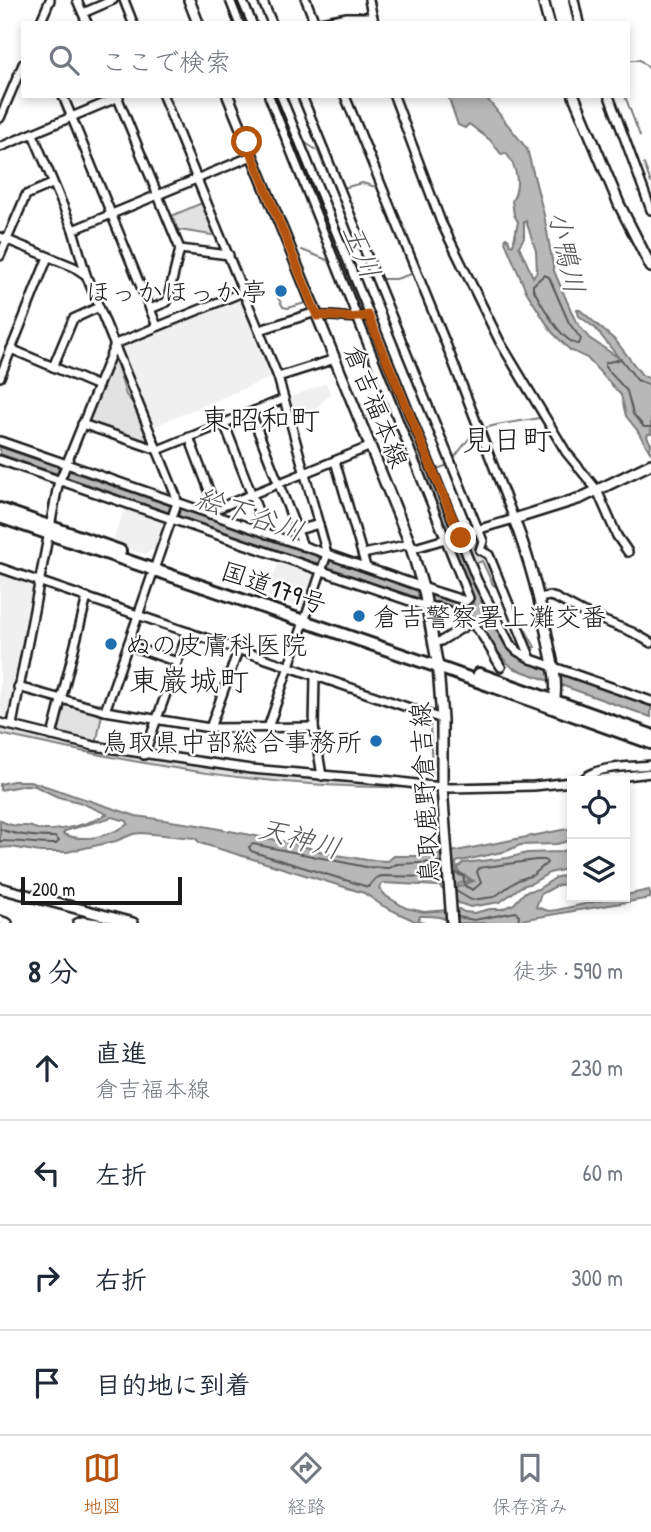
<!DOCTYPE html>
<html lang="ja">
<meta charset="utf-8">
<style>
:root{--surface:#fff;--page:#f2f2f3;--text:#1f2937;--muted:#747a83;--line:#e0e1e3;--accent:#b45309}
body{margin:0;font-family:"Patrick Hand","Klee One",sans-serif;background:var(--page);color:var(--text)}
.controls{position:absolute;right:21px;bottom:21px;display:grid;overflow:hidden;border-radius:0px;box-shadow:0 4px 10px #0003}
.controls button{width:63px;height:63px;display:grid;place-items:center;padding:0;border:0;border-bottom:2px solid var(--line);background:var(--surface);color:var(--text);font:35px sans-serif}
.scale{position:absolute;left:21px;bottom:18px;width:161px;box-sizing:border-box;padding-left:7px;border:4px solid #1c1c1c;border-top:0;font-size:19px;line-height:24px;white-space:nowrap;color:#1c1c1c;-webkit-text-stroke:5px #fff;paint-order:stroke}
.stop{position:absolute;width:21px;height:21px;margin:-16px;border:5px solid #b45309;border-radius:50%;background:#fff}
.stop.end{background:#b45309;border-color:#fff;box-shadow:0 2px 7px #0008}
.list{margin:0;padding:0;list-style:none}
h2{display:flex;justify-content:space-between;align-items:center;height:91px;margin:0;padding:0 28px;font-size:30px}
h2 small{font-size:23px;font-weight:400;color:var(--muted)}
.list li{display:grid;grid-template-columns:46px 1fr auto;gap:21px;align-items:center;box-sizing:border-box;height:105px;padding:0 28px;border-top:2px solid var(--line)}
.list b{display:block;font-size:26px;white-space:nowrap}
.list p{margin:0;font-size:23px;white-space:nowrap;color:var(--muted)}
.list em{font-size:23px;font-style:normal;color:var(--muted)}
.icon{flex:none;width:38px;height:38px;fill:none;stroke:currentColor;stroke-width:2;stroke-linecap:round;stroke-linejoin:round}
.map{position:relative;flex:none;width:651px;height:923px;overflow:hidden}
.search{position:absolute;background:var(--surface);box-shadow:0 4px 10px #0003;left:21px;right:21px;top:21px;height:77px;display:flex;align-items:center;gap:18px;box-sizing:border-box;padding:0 24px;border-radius:0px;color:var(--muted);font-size:26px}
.sheet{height:511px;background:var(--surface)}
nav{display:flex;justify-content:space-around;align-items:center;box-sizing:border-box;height:98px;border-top:2px solid var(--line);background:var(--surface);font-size:19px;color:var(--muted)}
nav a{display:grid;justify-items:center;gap:4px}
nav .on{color:var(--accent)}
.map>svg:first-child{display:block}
.built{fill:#f0f0f0}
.green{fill:#e2e2e2;stroke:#7f7f7f;stroke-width:2}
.water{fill:#b8b8b8;stroke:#7a7a7a;stroke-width:2;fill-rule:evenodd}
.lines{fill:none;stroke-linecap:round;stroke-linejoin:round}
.shore{stroke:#5a5a5a;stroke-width:2}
.stream{stroke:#7a7a7a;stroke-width:2}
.minor-casing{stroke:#1c1c1c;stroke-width:12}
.major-casing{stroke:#1c1c1c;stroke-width:14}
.highway-casing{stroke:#1c1c1c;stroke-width:16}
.minor{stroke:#fff;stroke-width:7}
.major{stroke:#fff;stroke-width:9}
.highway{stroke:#fff;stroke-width:10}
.route{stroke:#b45309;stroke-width:9}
.poi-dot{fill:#1f6fb2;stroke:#fff;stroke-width:2.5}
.labels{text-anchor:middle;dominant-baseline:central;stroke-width:5;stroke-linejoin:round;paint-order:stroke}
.poi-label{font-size:26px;fill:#1c1c1c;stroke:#fff;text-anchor:end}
.street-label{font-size:26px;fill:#1c1c1c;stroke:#fff}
.water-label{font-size:28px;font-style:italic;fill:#5a5a5a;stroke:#fff}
.quarter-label{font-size:30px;fill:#1c1c1c;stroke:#fff}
</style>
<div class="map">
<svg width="651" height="923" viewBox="0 0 651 923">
<rect width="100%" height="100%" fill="#fff"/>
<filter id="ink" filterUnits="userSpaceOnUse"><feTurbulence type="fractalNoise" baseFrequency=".0143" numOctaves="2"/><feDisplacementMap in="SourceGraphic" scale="14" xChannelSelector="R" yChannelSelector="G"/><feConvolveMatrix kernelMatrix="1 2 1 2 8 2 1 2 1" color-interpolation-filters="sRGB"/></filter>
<g filter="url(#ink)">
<g class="built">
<path d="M238 298 245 301 274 376 152 427 120 349 122 344Z"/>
<path d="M326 383 330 394 307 418 293 426 286 399Z"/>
<path d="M126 505 165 519 155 549 144 554 112 543Z"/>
<path d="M279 560 317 573 318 576 307 606 304 609 267 596Z"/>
<path d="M0 574 28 583 30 580 33 581 35 586 10 719 0 717Z"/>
</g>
<g class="green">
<path d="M204 202 218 236 173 229 169 217Z"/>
<path d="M112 358 116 361 126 395 133 403 148 439 145 444 86 424Z"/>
<path d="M483 533 513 607 535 647 525 651 499 588 493 585 482 561 473 565 463 539Z"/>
<path d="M65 703 102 714 96 745 57 736 55 733 62 706Z"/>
<path d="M0 725 97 748 392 781 415 787C275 790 136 764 0 734Z"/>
</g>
<g class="water">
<path d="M271 96H279L467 567C481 598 495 646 527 661L651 705V717L513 668C493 652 486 627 465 613L378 585 0 454V447L319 557 474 606Z"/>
<path d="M448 96H485L527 149 544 215 554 271 575 320 589 338 619 358 595 328 579 316 577 310H580L616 341 642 375 651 379V434H648L647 437 651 444 650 452 637 430 626 416 621 395 587 358 570 350 552 332 526 291 505 242 506 238H508L510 244 513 245 518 222 514 215 512 201C521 186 517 167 506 153L501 154 490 140 469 124 465 128 458 125ZM526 221 536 251 537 271 533 277 519 246 524 238V222Z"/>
<path d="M13 781H30L136 816 198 825 287 842 331 854 367 860 388 861 394 856H431L572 828V840L557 844 520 845 507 851 456 862 457 874 471 880 458 884V887L474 881 459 872 458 868 463 863 508 858 527 853 560 852 572 848V868L549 873 532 883 522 886 500 902 470 907 459 903 439 886 383 883 379 888 386 896 406 908 424 912 459 909 464 912 474 913 490 909H502L514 904 525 892 538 889 557 877 572 875V884L558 885 541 894 536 907 549 911 557 910 649 890 651 898 503 923H445V919C437 915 429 916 420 916L418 920 424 923H419L383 906 364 893 200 843 195 838 141 833 133 834 116 841 67 852H40L11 847 0 848V820C8 826 17 826 26 826 33 826 36 830 42 830 62 831 89 824 107 814L79 802 58 797 35 786 26 785 0 790V784ZM112 817 127 821 128 824C110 836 84 843 63 834L65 831Z"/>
</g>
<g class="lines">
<g class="shore">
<path d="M544 275 549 277 569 323 581 339 579 344C561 343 542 304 533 289V285Z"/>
<path d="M651 386 637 380 621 359 605 363V367L627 391 633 414 644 427H651"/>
<path d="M0 829C15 835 39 837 55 837L59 841 56 844C37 844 19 841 0 841"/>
<path d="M441 862 397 864 389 868 366 867 253 844 249 847 251 851 263 855 368 887 376 878 382 876 432 877 443 880"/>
<path d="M454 873 463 875 465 886 473 890 481 883 477 872 479 868 536 860H545L547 863 533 875 518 880 494 897 471 900 456 891"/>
<path d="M458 917 474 920 516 912 519 915 518 923"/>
</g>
<g class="stream">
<path d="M628 60H640L651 70"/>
<path d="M625 96 640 136"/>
<path d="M304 142 318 151 323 164 330 174"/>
<path d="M644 164 651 183"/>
<path d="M343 188 362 183 376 187"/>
<path d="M302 250 330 261"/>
<path d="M351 260 357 272 372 278"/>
<path d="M380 279H396L411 274"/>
<path d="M274 290 283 307 288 308 305 303"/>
<path d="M429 399 454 458 474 432"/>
<path d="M485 428C504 422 520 422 539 418"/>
<path d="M437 469 448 465"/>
<path d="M421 724H430L432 774 429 783"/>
</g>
<defs>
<g id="minor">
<path d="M77 0 87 23"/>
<path d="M124 0 133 23"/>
<path d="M230 0 239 23"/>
<path d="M242 0 252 23"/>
<path d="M262 0 272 23"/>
<path d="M306 0 315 23"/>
<path d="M369 0 374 23"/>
<path d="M574 0 579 23"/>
<path d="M83 13 113 0"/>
<path d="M40 23 50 0"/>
<path d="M315 23 347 17H373"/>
<path d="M63 96 157 326"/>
<path d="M117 96 180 249 167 302 150 309"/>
<path d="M163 96 278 377 327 554 268 728"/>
<path d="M281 96 477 580 510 644 517 651 531 659 651 701"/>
<path d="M302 96 478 529 483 541 480 550 489 555 531 659"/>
<path d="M345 96 448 349 514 519 411 549"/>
<path d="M394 96 441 222 500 342 566 452 597 490 617 536 628 552"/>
<path d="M609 96 651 210"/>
<path d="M0 118 23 64"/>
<path d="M33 134 73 230 86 275 176 496 177 503 105 711"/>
<path d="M0 147 119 97"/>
<path d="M73 230 252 156"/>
<path d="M0 237 74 267 86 275"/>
<path d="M180 249 229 255"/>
<path d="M0 256 26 195 52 184"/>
<path d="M317 316C335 314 350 321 368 315"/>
<path d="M260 330 316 312"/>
<path d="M11 349 98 386"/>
<path d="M53 367 73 319 99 307"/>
<path d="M0 377 48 257"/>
<path d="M278 377 335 359"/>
<path d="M251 413 303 546"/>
<path d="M224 423 267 534"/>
<path d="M82 424 158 450 284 399"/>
<path d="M189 437 216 509"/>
<path d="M0 441 434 591 466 601 469 598 269 96"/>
<path d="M0 460 427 607C436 606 441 608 449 611 481 623 484 640 501 667"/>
<path d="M335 461 366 567"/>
<path d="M210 514 216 509 371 446"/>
<path d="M298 530 319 524"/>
<path d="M363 554 410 544"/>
<path d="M0 568 442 719"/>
<path d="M540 598 549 596 556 598 582 612 632 632 651 643"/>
<path d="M434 643 441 641 472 622"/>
<path d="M128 645 177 662"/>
<path d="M315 676 314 727 322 776"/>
<path d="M18 687 105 711 210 728 314 727"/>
<path d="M0 723 94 746 251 769 392 781 449 788 534 786 572 782"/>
<path d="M12 725 58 485 115 344 243 292"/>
<path d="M210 728 238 651"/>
<path d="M52 736 87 597"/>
<path d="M144 755 188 632"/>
<path d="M581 781C596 765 630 767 651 765"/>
<path d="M583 781 651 773"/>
<path d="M0 920 8 923"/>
<path d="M77 923 82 921 99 923"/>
</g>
<g id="major">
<path d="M189 0 198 23"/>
<path d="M543 0 549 23"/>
<path d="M228 96 410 544 424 591 438 667 442 719V787L452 923"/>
<path d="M574 96 619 204 651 267"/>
<path d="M553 706C559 687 553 665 549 646 540 600 531 564 514 519L581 498 651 464"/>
<path d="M0 888 133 923"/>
</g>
<g id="highway">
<path d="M0 509 120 551"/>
<path d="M0 517 438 667 651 743"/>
<path d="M479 674 651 735"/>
</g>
</defs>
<use href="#minor" class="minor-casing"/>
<use href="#major" class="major-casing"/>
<use href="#highway" class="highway-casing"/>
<use href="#minor" class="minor"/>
<use href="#major" class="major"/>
<use href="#highway" class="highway"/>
</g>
</g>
<g class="lines" filter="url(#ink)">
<path class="route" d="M247 142 317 316C335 314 350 321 368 315L461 538"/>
</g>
<g class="poi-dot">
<circle cx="281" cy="291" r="7"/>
<circle cx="359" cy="616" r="7"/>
<circle cx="111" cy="644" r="7"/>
<circle cx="376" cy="741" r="7"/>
</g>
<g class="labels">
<g class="poi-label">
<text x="267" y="291">ほっかほっか亭</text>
<text x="373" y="616" text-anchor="start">倉吉警察署上灘交番</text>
<text x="125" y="644" text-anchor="start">ぬの皮膚科医院</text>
<text x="362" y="741">鳥取県中部総合事務所</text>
</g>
<g class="street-label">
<text transform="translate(377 406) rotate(68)">倉吉福本線</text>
<text transform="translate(274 587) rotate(19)">国道179号</text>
<text transform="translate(424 793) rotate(-93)">鳥取鹿野倉吉線</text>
</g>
<g class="water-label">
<text transform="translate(362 251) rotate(68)">玉川</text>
<text transform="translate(567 252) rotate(78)">小鴨川</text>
<text transform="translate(250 514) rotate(19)">絵下谷川</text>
<text transform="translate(300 838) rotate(15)">天神川</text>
</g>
<g class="quarter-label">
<text x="260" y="419">東昭和町</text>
<text x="507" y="439">見日町</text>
<text x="189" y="680">東巌城町</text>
</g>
</g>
</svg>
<div class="controls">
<button><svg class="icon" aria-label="locate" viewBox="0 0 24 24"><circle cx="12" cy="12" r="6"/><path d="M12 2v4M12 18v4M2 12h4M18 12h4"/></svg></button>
<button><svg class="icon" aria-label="layers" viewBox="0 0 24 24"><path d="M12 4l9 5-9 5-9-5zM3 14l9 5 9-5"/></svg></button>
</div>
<div class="scale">200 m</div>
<div class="stop" style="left:247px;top:142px"></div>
<div class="stop end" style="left:461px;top:538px"></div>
<div class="search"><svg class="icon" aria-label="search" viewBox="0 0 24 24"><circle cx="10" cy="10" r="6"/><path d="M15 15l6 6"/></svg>ここで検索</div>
</div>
<section class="sheet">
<h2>8 分<small>徒歩 · 590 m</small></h2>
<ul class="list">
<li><svg class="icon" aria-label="ahead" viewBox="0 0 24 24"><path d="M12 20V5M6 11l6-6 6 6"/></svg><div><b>直進</b><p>倉吉福本線</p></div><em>230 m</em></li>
<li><svg class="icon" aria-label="left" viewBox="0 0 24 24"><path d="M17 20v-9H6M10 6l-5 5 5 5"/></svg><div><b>左折</b></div><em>60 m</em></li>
<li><svg class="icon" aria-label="right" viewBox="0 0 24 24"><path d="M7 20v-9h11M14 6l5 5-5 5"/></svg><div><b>右折</b></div><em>300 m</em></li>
<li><svg class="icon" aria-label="arrive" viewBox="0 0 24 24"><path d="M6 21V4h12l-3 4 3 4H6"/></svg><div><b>目的地に到着</b></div></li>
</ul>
</section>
<nav>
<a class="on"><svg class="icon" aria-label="map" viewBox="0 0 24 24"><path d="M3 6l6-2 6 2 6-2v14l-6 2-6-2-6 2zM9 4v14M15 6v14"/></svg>地図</a>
<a><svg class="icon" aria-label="directions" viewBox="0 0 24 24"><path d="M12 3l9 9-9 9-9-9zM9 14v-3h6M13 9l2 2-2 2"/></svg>経路</a>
<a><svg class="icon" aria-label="saved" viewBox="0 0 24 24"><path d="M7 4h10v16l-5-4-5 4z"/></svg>保存済み</a>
</nav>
